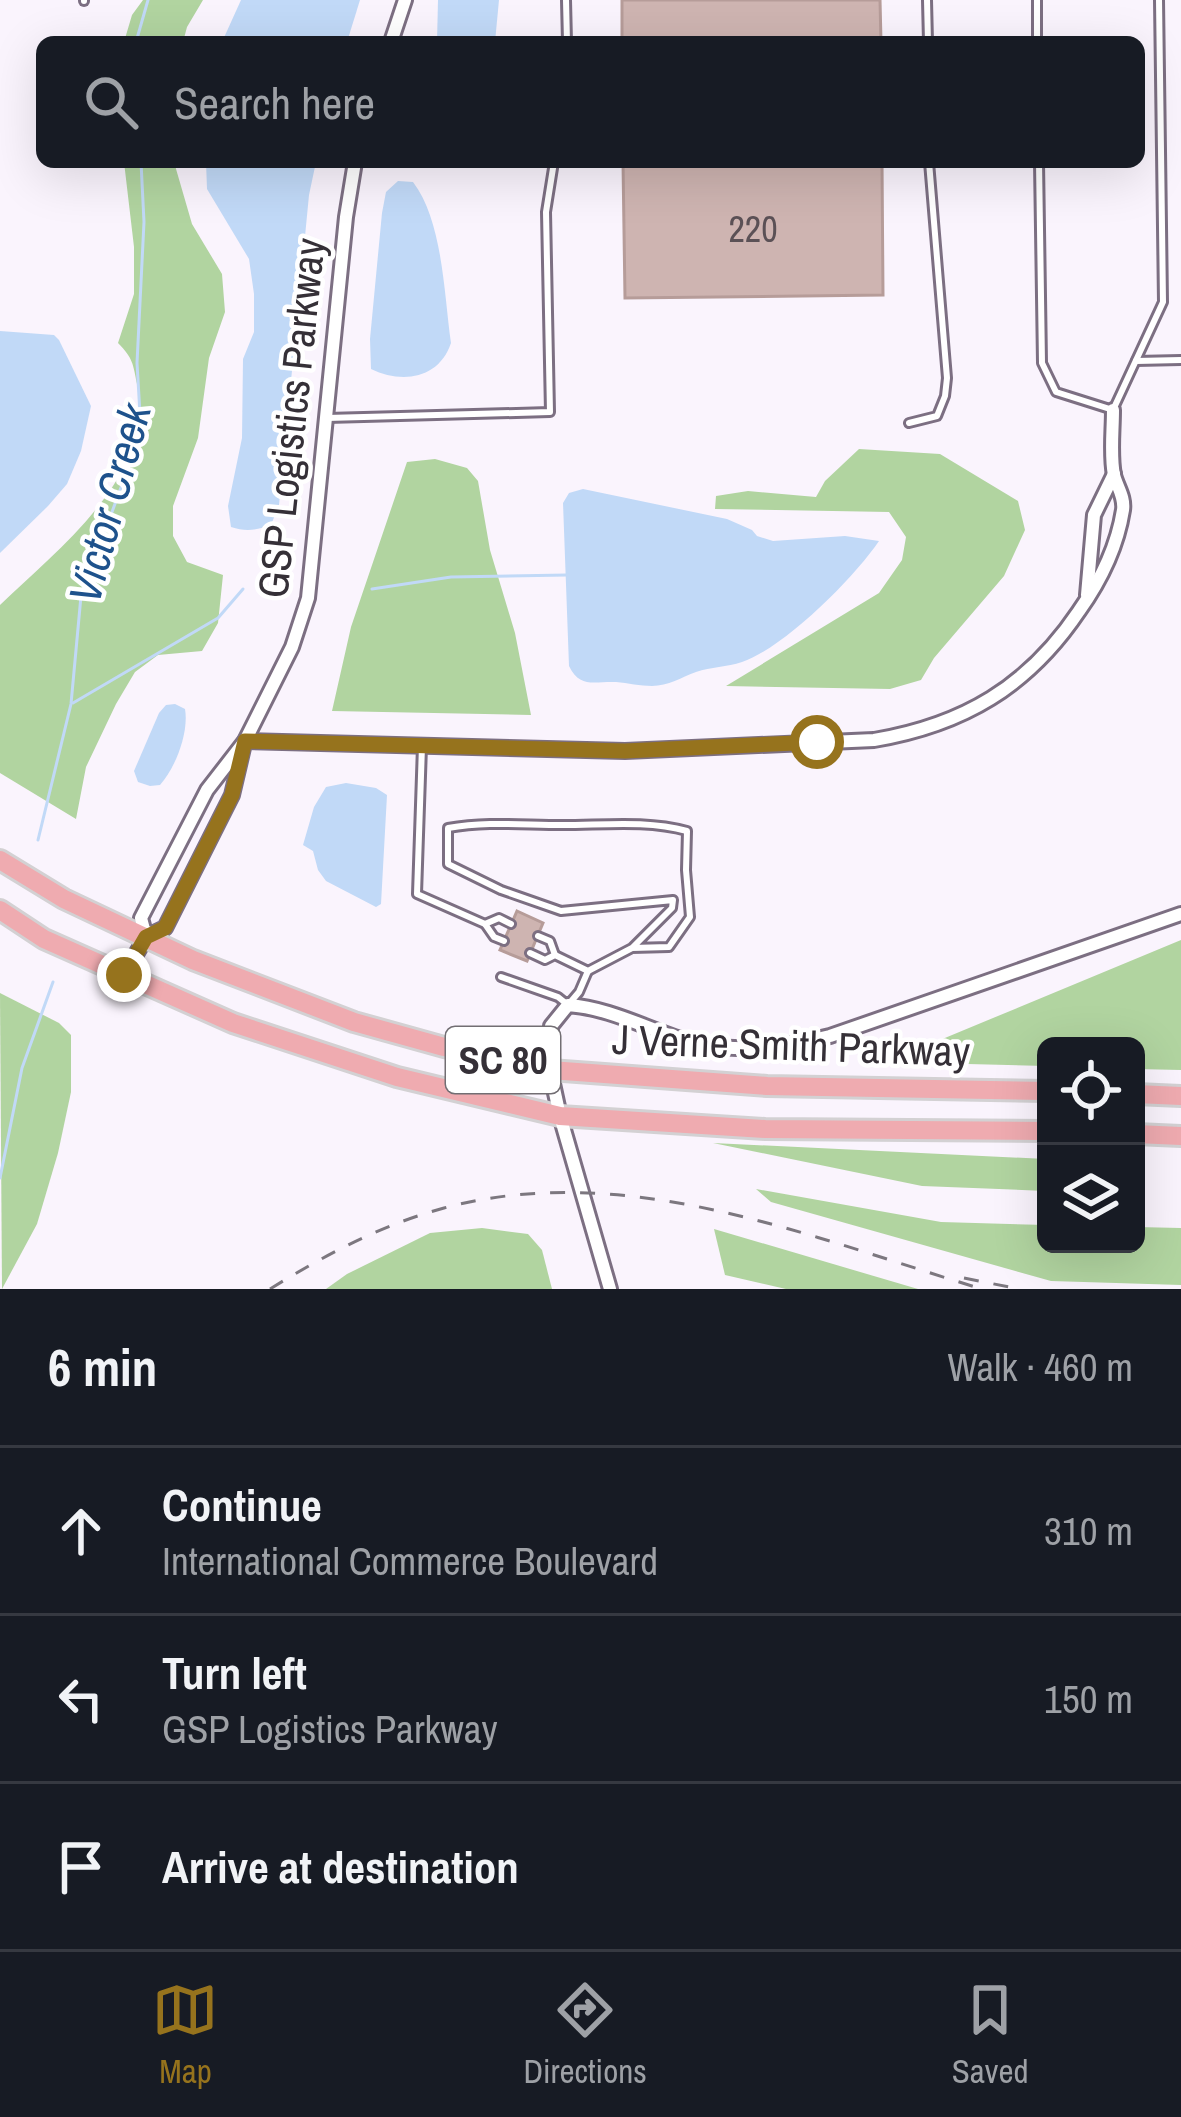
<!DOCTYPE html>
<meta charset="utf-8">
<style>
:root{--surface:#171b24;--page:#20242c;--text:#f1f3f6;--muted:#9ea1a6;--line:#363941;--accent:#96731d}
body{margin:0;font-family:"Archivo Narrow",sans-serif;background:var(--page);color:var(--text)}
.controls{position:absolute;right:36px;bottom:36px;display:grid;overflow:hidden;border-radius:18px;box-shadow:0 12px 48px #0002}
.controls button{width:108px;height:108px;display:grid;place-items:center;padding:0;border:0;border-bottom:3px solid var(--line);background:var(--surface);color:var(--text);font:60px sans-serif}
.stop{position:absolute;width:36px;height:36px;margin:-27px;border:9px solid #96731d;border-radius:50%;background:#fff}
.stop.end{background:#96731d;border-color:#fff;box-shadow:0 3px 12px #0008}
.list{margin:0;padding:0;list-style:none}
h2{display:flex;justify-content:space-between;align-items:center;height:156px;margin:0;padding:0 48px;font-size:51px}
h2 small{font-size:39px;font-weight:400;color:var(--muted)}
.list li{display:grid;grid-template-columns:78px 1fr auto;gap:36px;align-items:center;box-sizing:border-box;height:168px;padding:0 48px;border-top:3px solid var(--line)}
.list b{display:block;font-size:45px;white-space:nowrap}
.list p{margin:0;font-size:39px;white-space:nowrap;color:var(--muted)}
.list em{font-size:39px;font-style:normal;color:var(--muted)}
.icon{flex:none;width:66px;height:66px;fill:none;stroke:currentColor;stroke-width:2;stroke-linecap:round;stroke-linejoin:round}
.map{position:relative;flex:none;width:1181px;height:1289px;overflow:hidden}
.search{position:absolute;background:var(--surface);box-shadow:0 12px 48px #0002;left:36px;right:36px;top:36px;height:132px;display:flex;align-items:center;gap:30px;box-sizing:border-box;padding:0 42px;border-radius:18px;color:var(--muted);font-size:45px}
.sheet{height:660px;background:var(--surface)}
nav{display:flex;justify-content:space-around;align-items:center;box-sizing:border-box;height:168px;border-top:3px solid var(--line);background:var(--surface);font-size:33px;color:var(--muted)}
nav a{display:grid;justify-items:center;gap:6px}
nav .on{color:var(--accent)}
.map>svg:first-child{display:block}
.forest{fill:#b1d4a0}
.water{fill:#c1d9f7}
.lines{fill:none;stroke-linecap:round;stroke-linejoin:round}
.stream{stroke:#c1d9f7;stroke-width:3}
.building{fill:#ceb4b1;stroke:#b69c99;stroke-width:3}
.lane-casing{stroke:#7c6f82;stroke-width:12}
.street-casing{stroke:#7c6f82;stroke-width:18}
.primary-casing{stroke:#d3d1d3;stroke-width:24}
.lane{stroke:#fff;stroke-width:6}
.street{stroke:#fff;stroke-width:12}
.primary{stroke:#efabb0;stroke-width:18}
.rail{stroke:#7c777f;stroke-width:3;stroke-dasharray:15 15;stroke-linecap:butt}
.route{stroke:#96731d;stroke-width:15}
.labels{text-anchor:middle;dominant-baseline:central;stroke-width:9;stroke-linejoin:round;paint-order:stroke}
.number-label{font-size:36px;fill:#5b5156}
.shield{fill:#fff;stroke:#726e73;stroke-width:3}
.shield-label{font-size:39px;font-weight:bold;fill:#353037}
.street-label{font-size:42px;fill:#353037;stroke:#fff}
.water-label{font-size:45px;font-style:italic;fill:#1e528c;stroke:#fff}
</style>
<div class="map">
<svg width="1181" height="1289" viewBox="0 0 1181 1289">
<rect width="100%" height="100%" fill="#faf4fd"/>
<g class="forest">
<path d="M143 0H203L187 27 183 42H124L132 15Z"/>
<path d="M124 162H174L192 224 222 274 225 312 209 358 198 438 173 506V536L187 562 223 575 218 623 202 651 158 655 135 672 116 704 86 767 76 819 0 773V605C57 550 157 474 137 384 133 364 133 358 118 343L134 294V247Z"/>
<path d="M859 449 940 454 1018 501 1025 530 1004 576 934 658 921 680 890 689 726 686 879 593 902 560 906 537 889 512 715 509 716 496 748 491 816 497 825 481Z"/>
<path d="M435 459 467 468 478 481 490 550 515 633 531 715 332 711 351 627 407 462Z"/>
<path d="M1181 940V1070L1136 1069V1046H1046V1066L887 1062Z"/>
<path d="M0 993 59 1023 71 1035V1092L58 1153 37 1224 2 1289Z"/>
<path d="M713 1143 1046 1159V1191L922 1186Z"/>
<path d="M756 1189 941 1222 1046 1225V1244H1136V1227L1181 1228V1285L1051 1281 771 1202Z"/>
<path d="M482 1228 528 1234 542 1250 552 1289H326L347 1274 430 1233Z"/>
<path d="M714 1229 918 1289H786L725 1275Z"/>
</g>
<g class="water">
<path d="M241 0H360L347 42H222Z"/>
<path d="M438 0H499L495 42H437Z"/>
<path d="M206 162H316L309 195 279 505 271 525C257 530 246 532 231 527L228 506 242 438 243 359 254 332V294L249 259 207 189Z"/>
<path d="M398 181 413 182C443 221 444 295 451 343 439 379 402 384 371 369L370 339 382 213 386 192Z"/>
<path d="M0 331 54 335 59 340 91 406 81 451 67 484 48 506 0 553Z"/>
<path d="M583 489 727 519 752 530 757 536 773 541 845 536 879 541C854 578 784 648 742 662 727 667 711 667 696 672 682 677 668 686 652 686 640 686 628 683 616 682 595 681 580 689 569 666L563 503 569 493Z"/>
<path d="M175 704 185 709C189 732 176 767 160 785L150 786 138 782 134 771 159 713 166 705Z"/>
<path d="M346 783 376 788 387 795 381 904 376 907 326 881 318 870 313 851 303 845 314 807 326 787Z"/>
</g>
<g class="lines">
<g class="stream">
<path d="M136 42 148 0"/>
<path d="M372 589 451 577 567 575"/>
<path d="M73 703 218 618 243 589"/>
<path d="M38 840 71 704 81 596 126 474 135 445 140 414 137 363 144 222 141 162"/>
<path d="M0 1178 22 1068 53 982"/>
</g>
</g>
<g class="building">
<path d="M622 0H880L881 42H622Z"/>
<path d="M623 162H882L883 295 625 298Z"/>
<path d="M517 911 543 923 527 961 500 950Z"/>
</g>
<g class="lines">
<defs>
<g id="lane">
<path d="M566 0 567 42"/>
<path d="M927 0 928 42"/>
<path d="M1037 0V42"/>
<path d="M84 1V0"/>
<path d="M1039 162 1042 363 1056 392 1113 410 1163 302 1159 0"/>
<path d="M1136 361 1181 360"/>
<path d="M327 418 550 412 546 212 554 162"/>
<path d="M909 423 937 416 945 396 947 378 929 162"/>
<path d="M422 746 417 894 485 924 494 937 504 941"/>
<path d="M485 924 499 918 511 924"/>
<path d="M538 936 550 941 555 955"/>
<path d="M530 953 545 960 555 955 588 971 632 948 669 947 690 917 686 870 687 831C647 820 604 825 563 825 522 825 488 821 448 828V864L501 890 561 911 673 900 672 908 632 948"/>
<path d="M501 977 558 997 568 1005 579 992 588 971"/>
</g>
<g id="street">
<path d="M391 42 405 0"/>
<path d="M1087 595 1094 515 1114 474"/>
<path d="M245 741 625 751 874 740C963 725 1028 687 1079 611 1101 580 1117 548 1123 510 1125 497 1117 487 1114 475 1110 455 1113 431 1113 410"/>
<path d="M146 937 141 918 207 790 245 741 292 647 308 598 346 217 355 162"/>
<path d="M124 975 146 937 165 928 232 795 243 748"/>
<path d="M610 1289 560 1116 550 1070 551 1026 568 1005C610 1008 647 1029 687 1041 732 1054 786 1047 830 1036L1181 914"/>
</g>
<g id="primary">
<path d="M0 860 64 899 193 960 354 1022 444 1047 550 1070 767 1086 1046 1091"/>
<path d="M0 910 44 939 233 1023 397 1077 560 1116 765 1129 1046 1131"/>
<path d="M1136 1094 1181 1096"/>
<path d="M1136 1134 1181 1136"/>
</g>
</defs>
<use href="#lane" class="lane-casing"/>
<use href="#street" class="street-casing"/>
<use href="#primary" class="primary-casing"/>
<use href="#lane" class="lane"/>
<use href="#street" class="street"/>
<use href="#primary" class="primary"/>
<g class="rail">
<path d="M964 1278 1019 1289"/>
<path d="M270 1289C325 1255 381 1225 444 1208 627 1159 809 1237 982 1289"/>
</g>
</g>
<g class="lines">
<path class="route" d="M124 975 146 937 165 928 232 795 245 741 625 751 817 742"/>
</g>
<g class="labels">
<g class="number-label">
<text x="753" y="229">220</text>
</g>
<rect class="shield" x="446" y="1027" width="114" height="66" rx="9"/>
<g class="shield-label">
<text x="503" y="1060">SC 80</text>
</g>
<g class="street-label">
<text transform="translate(291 418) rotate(-84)">GSP Logistics Parkway</text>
<text transform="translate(791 1045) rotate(2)">J Verne Smith Parkway</text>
</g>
<g class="water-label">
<text transform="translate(109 503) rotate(-75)">Victor Creek</text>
</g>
</g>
</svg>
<div class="controls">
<button><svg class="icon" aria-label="locate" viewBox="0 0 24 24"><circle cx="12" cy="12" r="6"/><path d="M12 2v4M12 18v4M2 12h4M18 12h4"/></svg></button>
<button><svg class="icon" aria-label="layers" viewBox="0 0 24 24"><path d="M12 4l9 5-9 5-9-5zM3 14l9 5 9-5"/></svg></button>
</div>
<div class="stop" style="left:817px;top:742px"></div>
<div class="stop end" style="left:124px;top:975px"></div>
<div class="search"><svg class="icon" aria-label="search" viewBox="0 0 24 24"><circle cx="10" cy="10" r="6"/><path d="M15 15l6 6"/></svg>Search here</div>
</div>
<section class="sheet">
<h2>6 min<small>Walk · 460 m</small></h2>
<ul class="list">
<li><svg class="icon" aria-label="ahead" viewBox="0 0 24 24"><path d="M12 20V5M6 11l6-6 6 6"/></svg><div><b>Continue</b><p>International Commerce Boulevard</p></div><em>310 m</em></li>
<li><svg class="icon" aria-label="left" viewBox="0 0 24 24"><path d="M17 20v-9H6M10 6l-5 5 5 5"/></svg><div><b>Turn left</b><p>GSP Logistics Parkway</p></div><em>150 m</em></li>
<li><svg class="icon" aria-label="arrive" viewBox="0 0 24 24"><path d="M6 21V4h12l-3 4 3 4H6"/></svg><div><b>Arrive at destination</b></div></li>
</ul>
</section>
<nav>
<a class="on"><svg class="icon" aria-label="map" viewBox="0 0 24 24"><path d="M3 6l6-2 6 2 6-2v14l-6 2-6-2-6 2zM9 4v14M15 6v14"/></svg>Map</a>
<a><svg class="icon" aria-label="directions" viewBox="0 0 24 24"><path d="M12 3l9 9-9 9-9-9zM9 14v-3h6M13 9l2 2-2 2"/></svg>Directions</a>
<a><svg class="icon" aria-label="saved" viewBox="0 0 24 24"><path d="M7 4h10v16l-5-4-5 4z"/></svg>Saved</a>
</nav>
